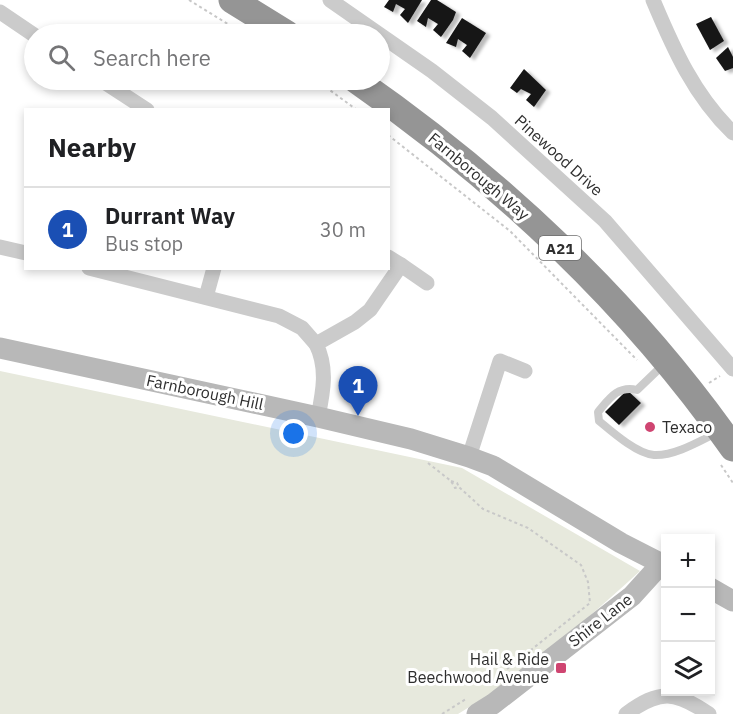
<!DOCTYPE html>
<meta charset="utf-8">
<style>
:root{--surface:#fff;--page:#f6f6f6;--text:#202124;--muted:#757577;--line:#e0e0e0;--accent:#2563eb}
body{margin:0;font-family:"IBM Plex Sans",sans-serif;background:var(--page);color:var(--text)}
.controls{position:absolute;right:18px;bottom:18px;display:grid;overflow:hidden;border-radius:0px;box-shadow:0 3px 9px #0003}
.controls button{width:54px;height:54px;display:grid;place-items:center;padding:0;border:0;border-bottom:2px solid var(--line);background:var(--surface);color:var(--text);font:30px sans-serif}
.you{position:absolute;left:294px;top:434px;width:21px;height:21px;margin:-15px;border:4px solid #fff;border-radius:50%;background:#1a73e8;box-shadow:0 0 0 9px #1a73e833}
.badge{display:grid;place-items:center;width:39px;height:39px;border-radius:50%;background:var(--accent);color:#fff;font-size:20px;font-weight:700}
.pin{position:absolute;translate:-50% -50px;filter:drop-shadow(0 2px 3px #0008)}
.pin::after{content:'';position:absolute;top:32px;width:21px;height:18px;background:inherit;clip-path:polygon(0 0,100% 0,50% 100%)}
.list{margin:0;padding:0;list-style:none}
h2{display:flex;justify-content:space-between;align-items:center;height:78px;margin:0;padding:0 24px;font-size:26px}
h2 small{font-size:20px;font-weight:400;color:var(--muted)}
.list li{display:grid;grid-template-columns:39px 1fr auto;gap:18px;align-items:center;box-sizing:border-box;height:84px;padding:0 24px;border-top:2px solid var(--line)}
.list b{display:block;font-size:22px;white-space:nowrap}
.list p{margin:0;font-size:20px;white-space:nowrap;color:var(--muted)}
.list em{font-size:20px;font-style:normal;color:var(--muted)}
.icon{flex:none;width:33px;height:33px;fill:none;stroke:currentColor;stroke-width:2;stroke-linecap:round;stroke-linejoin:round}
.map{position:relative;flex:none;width:733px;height:714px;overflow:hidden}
.search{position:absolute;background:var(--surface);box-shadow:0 3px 9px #0003;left:24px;top:24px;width:366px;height:66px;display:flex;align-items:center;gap:15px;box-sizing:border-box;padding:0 21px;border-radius:33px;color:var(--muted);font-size:22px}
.panel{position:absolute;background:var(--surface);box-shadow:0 3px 9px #0003;left:24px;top:108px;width:366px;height:162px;border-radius:0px}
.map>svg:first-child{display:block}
.green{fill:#e7e9dd}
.building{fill:#151515;filter:url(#shadow)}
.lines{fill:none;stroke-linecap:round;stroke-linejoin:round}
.path{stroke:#c8c8c8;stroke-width:2;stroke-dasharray:3 3;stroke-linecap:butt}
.lane{stroke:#cbcbcb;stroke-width:8}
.street{stroke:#cbcbcb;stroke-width:15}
.secondary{stroke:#b8b8b8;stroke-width:21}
.highway{stroke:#959595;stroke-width:27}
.poi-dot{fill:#cf4571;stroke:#fff;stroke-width:2}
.labels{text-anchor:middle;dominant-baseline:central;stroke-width:6;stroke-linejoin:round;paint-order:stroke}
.shield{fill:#fff;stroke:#6d6d6d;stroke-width:1.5}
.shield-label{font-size:15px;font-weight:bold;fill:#2e2e2e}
.street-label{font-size:16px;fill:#2e2e2e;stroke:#fff}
.poi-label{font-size:16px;fill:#2e2e2e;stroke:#fff;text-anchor:start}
</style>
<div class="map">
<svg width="733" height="714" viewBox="0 0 733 714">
<defs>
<filter id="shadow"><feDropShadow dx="4.5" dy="2.5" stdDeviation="1.5" flood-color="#0004"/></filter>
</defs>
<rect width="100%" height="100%" fill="#fff"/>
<path class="green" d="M0 371 462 468 640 571C583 623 525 674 458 714H0Z"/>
<g class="building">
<path d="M389 0H422L408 23 400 15 405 9 396 4 393 12 384 7Z"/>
<path d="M431 0H437L456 12 453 20 441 37 433 30 438 24 428 18 426 27 417 21Z"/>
<path d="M711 17 724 41 710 50 696 24Z"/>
<path d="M462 18 486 33 470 58 462 51 467 45 458 39 456 47 446 43Z"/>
<path d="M728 47 733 57V68L725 71 716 58Z"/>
<path d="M524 69 546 90 534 107 526 100 531 94 521 89 517 93 510 88Z"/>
<path d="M627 390 641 403 619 425 605 412Z"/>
</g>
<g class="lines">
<g class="path">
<path d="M189 0 244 34"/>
<path d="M316 80 357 110"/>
<path d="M388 135 510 231 637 360"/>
<path d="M709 383 720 376"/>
<path d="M428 463 451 481 455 488 459 487 483 509 528 528 581 565 588 582 590 603 507 669"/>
<path d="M721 465 733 483"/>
<path d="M451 481 457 483 459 487"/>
<path d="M442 714 466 699"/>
</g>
<path class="lane" d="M663 365 637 390C618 385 609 399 598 412L599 421C611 431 637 454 654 455 674 456 698 442 716 433"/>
<g class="street">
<path d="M330 0 432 71 492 118 605 221 733 369"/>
<path d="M653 0C674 50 694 95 733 133"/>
<path d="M0 12 34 35"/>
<path d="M101 80 147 110"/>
<path d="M0 247 26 253"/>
<path d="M401 265 427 283"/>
<path d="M89 268 279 316 302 328 316 344"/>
<path d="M206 297 214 268"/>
<path d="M318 417C323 392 328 368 316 344L355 322 370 310 401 265 388 257"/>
<path d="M469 457 500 361 525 371"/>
<path d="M626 714C660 689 675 691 709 714"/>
</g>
<g class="secondary">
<path d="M0 348 318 417 411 439 469 457 493 466 621 543 666 566"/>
<path d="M710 588 733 601"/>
<path d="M477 714 493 704 632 596 661 564"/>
</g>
<g class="highway">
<path d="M232 0 287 34"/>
<path d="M356 80C500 180 632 304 733 448"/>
</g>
</g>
<g class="poi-dot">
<circle cx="650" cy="427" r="6"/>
<rect x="555" y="662" width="12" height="12" rx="3"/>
</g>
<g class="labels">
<rect class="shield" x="539" y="236" width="42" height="24" rx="4.5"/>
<g class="shield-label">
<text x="560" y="248">A21</text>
</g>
<g class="street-label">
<text transform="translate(559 155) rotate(42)">Pinewood Drive</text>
<text transform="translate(479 176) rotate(40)">Farnborough Way</text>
<text transform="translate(205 392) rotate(12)">Farnborough Hill</text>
<text transform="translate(600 620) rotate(-38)">Shire Lane</text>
</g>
<g class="poi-label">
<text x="662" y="427">Texaco</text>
<text x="549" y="659" text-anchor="end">Hail &amp; Ride<tspan x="549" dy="18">Beechwood Avenue</tspan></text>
</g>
</g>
</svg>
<div class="controls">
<button>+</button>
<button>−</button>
<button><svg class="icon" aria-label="layers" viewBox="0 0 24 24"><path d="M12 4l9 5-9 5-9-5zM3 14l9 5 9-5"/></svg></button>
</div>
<div class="you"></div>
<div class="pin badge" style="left:358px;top:416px;background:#1a4fb4">1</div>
<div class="search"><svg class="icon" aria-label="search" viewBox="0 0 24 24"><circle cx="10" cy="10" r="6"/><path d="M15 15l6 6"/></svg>Search here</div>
<section class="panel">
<h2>Nearby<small></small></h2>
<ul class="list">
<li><span class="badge" style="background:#1a4fb4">1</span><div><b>Durrant Way</b><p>Bus stop</p></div><em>30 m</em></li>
</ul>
</section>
</div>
